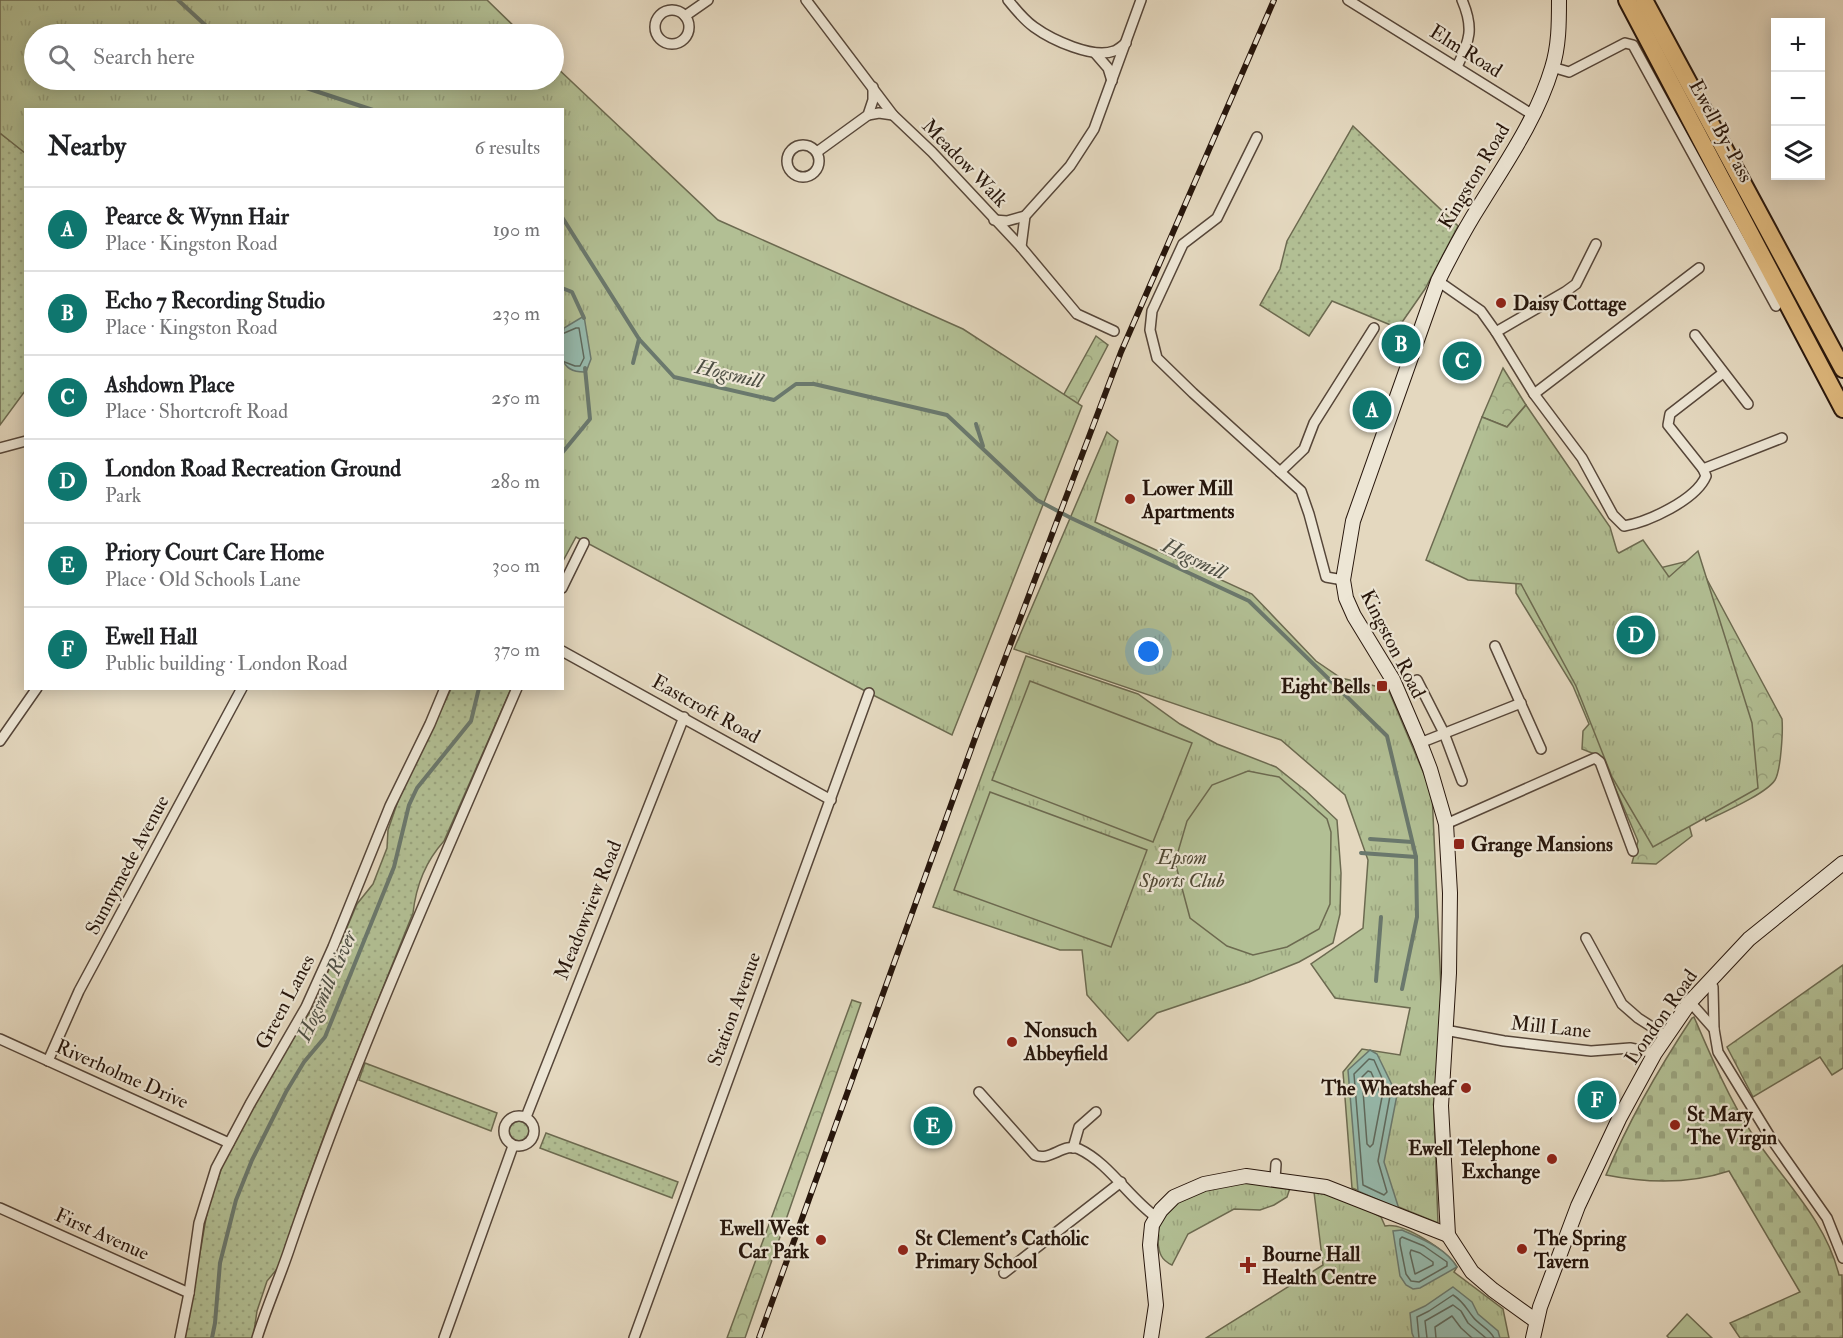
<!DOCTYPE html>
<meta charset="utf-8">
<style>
:root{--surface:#fff;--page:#f6f6f6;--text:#202124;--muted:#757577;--line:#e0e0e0;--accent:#0f766e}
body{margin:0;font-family:"IM FELL Double Pica",serif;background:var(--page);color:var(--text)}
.controls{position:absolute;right:18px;top:18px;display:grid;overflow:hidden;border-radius:0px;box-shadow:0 3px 15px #0003}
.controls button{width:54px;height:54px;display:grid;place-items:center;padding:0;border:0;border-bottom:2px solid var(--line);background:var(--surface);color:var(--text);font:30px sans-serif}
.you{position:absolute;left:1149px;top:652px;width:21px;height:21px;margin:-15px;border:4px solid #fff;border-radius:50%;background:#1a73e8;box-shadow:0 0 0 9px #1a73e833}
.badge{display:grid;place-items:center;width:39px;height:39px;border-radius:50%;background:var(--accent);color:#fff;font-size:20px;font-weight:700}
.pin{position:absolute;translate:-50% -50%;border:3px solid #fff;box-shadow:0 2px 6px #0006}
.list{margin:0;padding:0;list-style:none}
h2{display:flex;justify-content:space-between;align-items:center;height:78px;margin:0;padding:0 24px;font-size:26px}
h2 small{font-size:20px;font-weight:400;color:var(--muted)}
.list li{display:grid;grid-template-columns:39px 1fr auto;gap:18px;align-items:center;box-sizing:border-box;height:84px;padding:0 24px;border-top:2px solid var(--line)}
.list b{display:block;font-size:22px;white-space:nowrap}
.list p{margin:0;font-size:20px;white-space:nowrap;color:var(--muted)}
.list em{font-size:20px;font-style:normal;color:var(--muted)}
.icon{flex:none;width:33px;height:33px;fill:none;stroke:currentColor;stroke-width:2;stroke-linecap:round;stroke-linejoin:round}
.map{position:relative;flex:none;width:1843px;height:1338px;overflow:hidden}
.search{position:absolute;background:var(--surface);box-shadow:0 3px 15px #0003;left:24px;top:24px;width:540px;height:66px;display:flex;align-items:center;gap:15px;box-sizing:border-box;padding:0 21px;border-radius:33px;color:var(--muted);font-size:22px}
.panel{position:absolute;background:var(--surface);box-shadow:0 3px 15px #0003;left:24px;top:108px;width:540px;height:582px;border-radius:0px}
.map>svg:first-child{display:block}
.grass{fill:url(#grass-dots);stroke:#6c6a50;stroke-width:1.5}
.forest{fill:url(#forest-crowns);stroke:#6c6a50;stroke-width:1.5}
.cemetery{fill:url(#cemetery-stones);stroke:#6c6a50;stroke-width:1.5}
.park{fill:url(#park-tufts);stroke:#6c6a50;stroke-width:1.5}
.pitch{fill:#b2bf94;stroke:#6c6a50;stroke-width:1.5}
.water{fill:#96baad;stroke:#6a786d;stroke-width:1.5}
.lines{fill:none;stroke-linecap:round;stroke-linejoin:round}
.shore{stroke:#5e685c;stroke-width:1.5}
.stream{stroke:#6a786d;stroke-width:4}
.street-casing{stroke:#564639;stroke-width:12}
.secondary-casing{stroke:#27160c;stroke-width:16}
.highway-casing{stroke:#27160c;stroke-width:20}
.street{stroke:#ede6d5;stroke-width:9}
.secondary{stroke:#ede6d5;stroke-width:14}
.highway{stroke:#e2bc80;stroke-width:16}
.rail-casing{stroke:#27160c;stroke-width:6}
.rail{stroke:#ede6d5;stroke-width:4;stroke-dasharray:11;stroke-linecap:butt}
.poi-dot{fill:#8f2418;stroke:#ede6d5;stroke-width:2}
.labels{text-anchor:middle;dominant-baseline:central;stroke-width:4.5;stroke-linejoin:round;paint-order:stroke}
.street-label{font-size:20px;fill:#27160c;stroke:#ede6d5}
.poi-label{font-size:20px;font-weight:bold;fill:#27160c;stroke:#ede6d5;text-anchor:start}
.park-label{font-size:20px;font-style:italic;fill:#514935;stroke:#ede6d5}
.water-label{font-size:21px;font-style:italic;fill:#4e4f44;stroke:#ede6d5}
</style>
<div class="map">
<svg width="1843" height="1338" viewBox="0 0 1843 1338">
<defs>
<pattern id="grass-dots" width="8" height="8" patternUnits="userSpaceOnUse" patternTransform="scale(1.5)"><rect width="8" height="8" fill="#b2bf94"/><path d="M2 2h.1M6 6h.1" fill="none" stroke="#99a37e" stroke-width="1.8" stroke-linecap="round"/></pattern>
<pattern id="forest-crowns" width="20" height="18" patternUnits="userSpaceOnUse" patternTransform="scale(1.5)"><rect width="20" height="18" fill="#b2bf94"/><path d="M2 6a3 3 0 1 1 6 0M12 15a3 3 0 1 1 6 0" fill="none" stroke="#99a37e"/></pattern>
<pattern id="cemetery-stones" width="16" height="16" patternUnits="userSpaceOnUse" patternTransform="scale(1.5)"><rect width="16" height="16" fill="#b2bf94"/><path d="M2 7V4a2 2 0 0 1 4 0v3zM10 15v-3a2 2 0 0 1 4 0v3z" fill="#99a37e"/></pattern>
<pattern id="park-tufts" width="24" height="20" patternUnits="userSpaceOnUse" patternTransform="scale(1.5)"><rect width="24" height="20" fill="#b2bf94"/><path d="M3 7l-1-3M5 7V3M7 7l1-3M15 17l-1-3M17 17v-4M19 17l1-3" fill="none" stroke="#99a37e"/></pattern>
</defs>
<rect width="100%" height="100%" fill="#e4d8bf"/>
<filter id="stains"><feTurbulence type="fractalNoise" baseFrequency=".00333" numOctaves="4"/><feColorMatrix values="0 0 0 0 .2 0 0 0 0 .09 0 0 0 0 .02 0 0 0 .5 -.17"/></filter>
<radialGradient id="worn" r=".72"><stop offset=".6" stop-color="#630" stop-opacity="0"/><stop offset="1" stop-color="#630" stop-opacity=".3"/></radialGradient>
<g class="grass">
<path d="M1353 126 1458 226 1425 289 1398 328 1332 301 1309 336 1260 305 1280 269 1287 241Z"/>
<path d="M0 133 26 153 25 391 0 425Z"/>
<path d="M451 689H511L444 841C425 862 416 886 413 913L331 1117 300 1202 282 1263 267 1281 257 1311 253 1338H185L208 1207 223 1164 245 1115 313 1007 357 904 373 884 387 848 388 830 399 798Z"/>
<path d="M365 1063 497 1113 491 1131 359 1080Z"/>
<circle cx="519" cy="1131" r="10"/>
<path d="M546 1133 678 1182 672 1198 540 1148Z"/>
</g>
<g class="forest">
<path d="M1096 336 1108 345 1073 412 1047 409 1064 394Z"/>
<path d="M1503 368 1526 405 1507 427 1482 417Z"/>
<path d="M1696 559 1782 719C1783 731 1781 770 1775 780 1766 794 1722 813 1706 821L1627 576Z"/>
<path d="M1516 580H1525L1687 817 1692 836 1656 864 1632 863 1638 841 1602 757 1582 749 1583 731 1589 724 1573 686 1516 593Z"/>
<path d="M852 1000 861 1003 745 1338H727Z"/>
</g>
<g class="cemetery">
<path d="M1843 965V1068L1832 1075 1820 1057 1753 1097 1727 1047Z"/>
<path d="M1694 1017C1710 1054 1729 1099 1751 1132 1782 1180 1825 1218 1839 1275H1842L1843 1338H1740L1730 1323 1800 1292 1729 1171C1690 1184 1646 1183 1606 1175 1629 1120 1659 1068 1692 1018Z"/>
</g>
<g class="park">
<path d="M0 0H487L522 34H34V80H554V65L718 220 963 329 1082 406 952 735 869 693 576 537 563 561 562 110H26L25 153 0 133Z"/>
<path d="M1526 405 1610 527 1617 551 1619 553 1643 540 1669 577 1698 551 1752 723 1758 788 1653 847 1612 777 1576 686 1521 584 1468 580 1426 560 1482 417 1507 427Z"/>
<path d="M1107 432 1118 441 1095 522 1252 594 1316 661 1341 678 1388 689 1432 793 1442 1010 1434 1114 1438 1223 1352 1188 1343 1072 1362 1049 1400 1055 1410 1008 1335 998 1311 964 1363 928 1368 860 1345 795 1281 740 1014 649Z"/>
<path d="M1026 656 1138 694 1180 724 1217 744 1276 767 1306 791 1337 820 1341 873 1340 914 1333 943 1299 962 1249 982 1157 1013 1128 1041 1087 995 1082 950H1060L933 907Z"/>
<path d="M1241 1182 1260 1183 1290 1188 1287 1197 1274 1205 1260 1210 1234 1209 1188 1234 1172 1265C1161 1260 1159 1253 1158 1242 1154 1195 1207 1190 1241 1182Z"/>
<path d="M1314 1192 1338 1196 1357 1204 1381 1217 1385 1226C1404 1222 1447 1251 1457 1267L1454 1272 1503 1309 1509 1338H1206L1323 1265Z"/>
</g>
<g class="pitch">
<path d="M1030 681 1192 743 1153 842 992 780Z"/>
<path d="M1248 771 1279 777 1327 819 1331 832 1330 904 1319 929 1287 947 1253 955 1227 946 1190 918 1175 862 1187 821 1212 785Z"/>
<path d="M990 792 1147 850 1111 947 954 890Z"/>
<path d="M1687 1314 1712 1338H1669L1667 1336Z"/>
</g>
<g class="water">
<path d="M584 316 591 359 586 372C557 373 560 351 564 328Z"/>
<path d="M1370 1050 1377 1054 1397 1095 1384 1162 1399 1209 1358 1191 1348 1070Z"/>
<path d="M1402 1230C1422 1239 1446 1248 1457 1267L1420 1288 1413 1289 1406 1285 1400 1276 1393 1231Z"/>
<path d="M1453 1287 1472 1302 1478 1314 1498 1331 1500 1338H1414L1412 1333 1410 1313 1425 1306Z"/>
</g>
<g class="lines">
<g class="shore">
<path d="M562 334 576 328H579L584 358 580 366H575L562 361"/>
<path d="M1369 1059 1374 1060 1390 1096 1378 1161 1387 1192 1384 1195 1363 1185 1354 1074Z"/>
<path d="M1368 1071 1371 1072 1382 1097 1373 1144 1370 1147 1367 1144 1362 1077Z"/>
<path d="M1402 1237 1424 1246 1447 1262V1266L1419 1282 1411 1281 1406 1274 1400 1244V1239Z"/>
<path d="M1411 1250 1420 1253 1433 1262V1265L1415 1274 1410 1253Z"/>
<path d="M1419 1338 1417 1317 1429 1311 1453 1295C1463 1301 1466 1308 1473 1317 1479 1325 1490 1329 1494 1338"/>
<path d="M1427 1338 1425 1321 1453 1305 1461 1311 1468 1323 1486 1338"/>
<path d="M1436 1338 1435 1327 1452 1316 1461 1328 1472 1338"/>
</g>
<g class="stream">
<path d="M178 0 215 34"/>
<path d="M282 80 373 110"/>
<path d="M562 217 639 339 674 377 774 400 796 384H814L947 415 1037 500 1071 518 1249 601 1387 736 1416 857 1417 917 1402 989"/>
<path d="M562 288 572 292 584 318"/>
<path d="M633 363 639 339"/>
<path d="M976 424 983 446"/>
<path d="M562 453 590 419 585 368"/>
<path d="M1370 839 1412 842"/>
<path d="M1361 853 1416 857"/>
<path d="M1376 981 1381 917"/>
<path d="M212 1338 215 1323 220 1263 236 1200 252 1160 286 1092 304 1062 325 1037 394 867 409 805 417 788 471 721 479 688"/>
</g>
<defs>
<g id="street">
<path d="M806 0 893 115 932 152 1021 247 1077 314 1114 331"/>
<path d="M1008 0C1016 10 1024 20 1034 27 1052 40 1093 59 1114 51 1118 50 1123 45 1126 43"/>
<path d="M1348 0 1533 115"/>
<circle cx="672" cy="27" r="17"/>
<path d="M685 16 708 0"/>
<path d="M1095 53 1108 68 1112 81"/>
<path d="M1457 67C1470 40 1474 28 1462 0"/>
<path d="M1552 67 1569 72 1625 43 1633 45 1776 306"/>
<path d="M868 115 879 113 893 115"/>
<path d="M1257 137 1217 218 1183 244 1152 311 1150 330 1157 358 1193 393 1301 491 1309 514 1326 577 1343 580"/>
<circle cx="803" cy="161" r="16"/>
<path d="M817 152 868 115 873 100V87"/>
<path d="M994 220 1007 221 1025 216"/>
<path d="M1021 247 1025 216 1070 166 1094 129 1141 0"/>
<path d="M1438 281 1481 311 1496 332 1534 394 1699 268"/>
<path d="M1496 332 1565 292 1576 284 1596 244"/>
<path d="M1695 335 1748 404"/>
<path d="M1534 394 1582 458 1613 515 1624 526C1648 522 1696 500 1706 476L1703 469 1782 438"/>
<path d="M0 448 26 441"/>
<path d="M1703 469 1668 425 1670 414 1723 373"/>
<path d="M1280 472 1304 449 1314 423 1374 328"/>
<path d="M562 588 584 543"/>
<path d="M1495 646 1541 749"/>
<path d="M562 651 831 800"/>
<path d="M1417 680 1444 733 1462 781"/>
<path d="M0 741 37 688"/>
<path d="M1420 743 1521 703"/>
<path d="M1446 824 1595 758 1600 762 1633 851"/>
<path d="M1586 938 1622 1004 1638 1018 1666 1036"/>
<path d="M1708 981 1713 987 1714 1029"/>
<path d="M1690 1002 1714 1029 1718 1052 1772 1140 1827 1218 1843 1258"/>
<path d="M1445 1030 1504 1041 1555 1047 1591 1051 1630 1048 1655 1053"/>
<path d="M0 1039 229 1143"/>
<path d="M48 1061 79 991 242 688"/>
<path d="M979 1092 1035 1155C1050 1162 1064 1142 1079 1149 1109 1163 1129 1198 1156 1217"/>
<circle cx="519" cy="1131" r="15"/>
<path d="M526 1117 684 717"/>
<path d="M1073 1148 1079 1127 1096 1112"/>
<path d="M1275 1179 1276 1164"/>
<path d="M0 1208 189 1293"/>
<path d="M1004 1273 1121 1182"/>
<path d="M180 1338 189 1293 199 1223 216 1168 250 1104 306 1007 333 947 390 806 430 724 445 688"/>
<path d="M257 1338C267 1306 281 1275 291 1244 356 1054 438 872 517 688"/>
<path d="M444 1338 513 1146"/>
<path d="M634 1338 869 693"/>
</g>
<g id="secondary">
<path d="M1536 1321 1493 1290 1472 1272 1448 1235 1441 1106 1449 973 1450 893 1446 824 1430 769 1420 743 1393 680 1354 616 1346 598 1343 580 1353 521 1438 281C1451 255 1464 230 1480 205 1507 161 1537 118 1552 68 1559 46 1559 23 1559 0"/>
<path d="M1151 1338 1156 1305 1150 1245 1152 1225 1161 1210 1174 1197 1204 1184 1246 1176 1326 1187 1448 1235"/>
<path d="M1533 1338 1540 1307 1578 1206 1619 1119 1655 1053 1690 1002 1749 939 1843 863"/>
</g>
<g id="highway">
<path d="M1627 0 1843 409"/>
<path d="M1644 0 1843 369"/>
</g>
</defs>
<use href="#street" class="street-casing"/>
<use href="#secondary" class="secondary-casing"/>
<use href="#highway" class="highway-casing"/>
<use href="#street" class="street"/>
<use href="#secondary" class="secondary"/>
<use href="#highway" class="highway"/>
<defs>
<path id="rail" d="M759 1338 978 730 1121 352 1274 0"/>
</defs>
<use href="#rail" class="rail-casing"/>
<use href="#rail" class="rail"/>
</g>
<g class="poi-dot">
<circle cx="1501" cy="303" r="6"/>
<circle cx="1130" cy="499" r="6"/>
<rect x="1376" y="680" width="12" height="12" rx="3"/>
<rect x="1453" y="838" width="12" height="12" rx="3"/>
<circle cx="1012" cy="1042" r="6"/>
<circle cx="1466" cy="1088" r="6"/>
<circle cx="1675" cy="1125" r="6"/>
<circle cx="1552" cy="1159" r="6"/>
<circle cx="821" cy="1240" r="6"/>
<circle cx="1522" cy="1249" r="6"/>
<circle cx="903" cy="1250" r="6"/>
<path d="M1245 1256h6v6h6v6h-6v6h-6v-6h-6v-6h6z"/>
</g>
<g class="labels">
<g class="street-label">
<text transform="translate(1466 51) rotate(32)">Elm Road</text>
<text transform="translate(1721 131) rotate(62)">Ewell By-Pass</text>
<text transform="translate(965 163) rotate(46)">Meadow Walk</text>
<text transform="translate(1474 176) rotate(-59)">Kingston Road</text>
<text transform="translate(1393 644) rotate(63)">Kingston Road</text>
<text transform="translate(706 709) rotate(29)">Eastcroft Road</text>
<text transform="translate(127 865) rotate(-62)">Sunnymede Avenue</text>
<text transform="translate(588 910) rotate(-68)">Meadowview Road</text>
<text transform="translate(285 1002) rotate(-62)">Green Lanes</text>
<text transform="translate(734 1009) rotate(-70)">Station Avenue</text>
<text transform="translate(1661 1017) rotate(-55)">London Road</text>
<text transform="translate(1551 1027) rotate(6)">Mill Lane</text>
<text transform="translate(122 1074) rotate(24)">Riverholme Drive</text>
<text transform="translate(102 1234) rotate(24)">First Avenue</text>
</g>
<g class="poi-label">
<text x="1513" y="303">Daisy Cottage</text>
<text x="1142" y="488">Lower Mill<tspan x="1142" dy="23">Apartments</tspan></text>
<text x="1370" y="686" text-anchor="end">Eight Bells</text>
<text x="1471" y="844">Grange Mansions</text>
<text x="1024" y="1030">Nonsuch<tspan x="1024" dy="23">Abbeyfield</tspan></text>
<text x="1454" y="1088" text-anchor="end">The Wheatsheaf</text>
<text x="1687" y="1114">St Mary<tspan x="1687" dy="23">The Virgin</tspan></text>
<text x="1540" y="1148" text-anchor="end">Ewell Telephone<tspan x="1540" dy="23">Exchange</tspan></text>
<text x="809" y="1228" text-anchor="end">Ewell West<tspan x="809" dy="23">Car Park</tspan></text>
<text x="915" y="1238">St Clement's Catholic<tspan x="915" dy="23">Primary School</tspan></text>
<text x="1534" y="1238">The Spring<tspan x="1534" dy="23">Tavern</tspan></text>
<text x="1262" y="1254">Bourne Hall<tspan x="1262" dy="23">Health Centre</tspan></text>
</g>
<g class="park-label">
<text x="1182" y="857">Epsom<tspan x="1182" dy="23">Sports Club</tspan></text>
</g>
<g class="water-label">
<text transform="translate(729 374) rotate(13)">Hogsmill</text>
<text transform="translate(1194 559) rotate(26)">Hogsmill</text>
<text transform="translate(327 986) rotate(-66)">Hogsmill River</text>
</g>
</g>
<rect width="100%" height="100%" filter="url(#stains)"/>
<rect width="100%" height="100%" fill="url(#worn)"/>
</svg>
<div class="controls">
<button>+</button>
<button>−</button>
<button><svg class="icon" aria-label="layers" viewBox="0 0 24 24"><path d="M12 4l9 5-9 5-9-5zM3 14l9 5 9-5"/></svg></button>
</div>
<div class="you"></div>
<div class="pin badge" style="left:1372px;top:410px">A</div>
<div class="pin badge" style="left:1401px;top:344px">B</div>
<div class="pin badge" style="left:1462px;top:361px">C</div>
<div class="pin badge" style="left:1636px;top:635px">D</div>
<div class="pin badge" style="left:933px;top:1126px">E</div>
<div class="pin badge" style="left:1597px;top:1100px">F</div>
<div class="search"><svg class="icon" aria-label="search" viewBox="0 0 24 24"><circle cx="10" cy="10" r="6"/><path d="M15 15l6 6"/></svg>Search here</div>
<section class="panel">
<h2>Nearby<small>6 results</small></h2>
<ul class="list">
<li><span class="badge">A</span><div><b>Pearce &amp; Wynn Hair</b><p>Place · Kingston Road</p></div><em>190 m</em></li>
<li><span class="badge">B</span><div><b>Echo 7 Recording Studio</b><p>Place · Kingston Road</p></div><em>230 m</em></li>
<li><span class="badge">C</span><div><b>Ashdown Place</b><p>Place · Shortcroft Road</p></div><em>250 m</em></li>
<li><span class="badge">D</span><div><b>London Road Recreation Ground</b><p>Park</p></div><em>280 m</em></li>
<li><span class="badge">E</span><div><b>Priory Court Care Home</b><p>Place · Old Schools Lane</p></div><em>300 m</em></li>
<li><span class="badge">F</span><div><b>Ewell Hall</b><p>Public building · London Road</p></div><em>370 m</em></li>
</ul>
</section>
</div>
